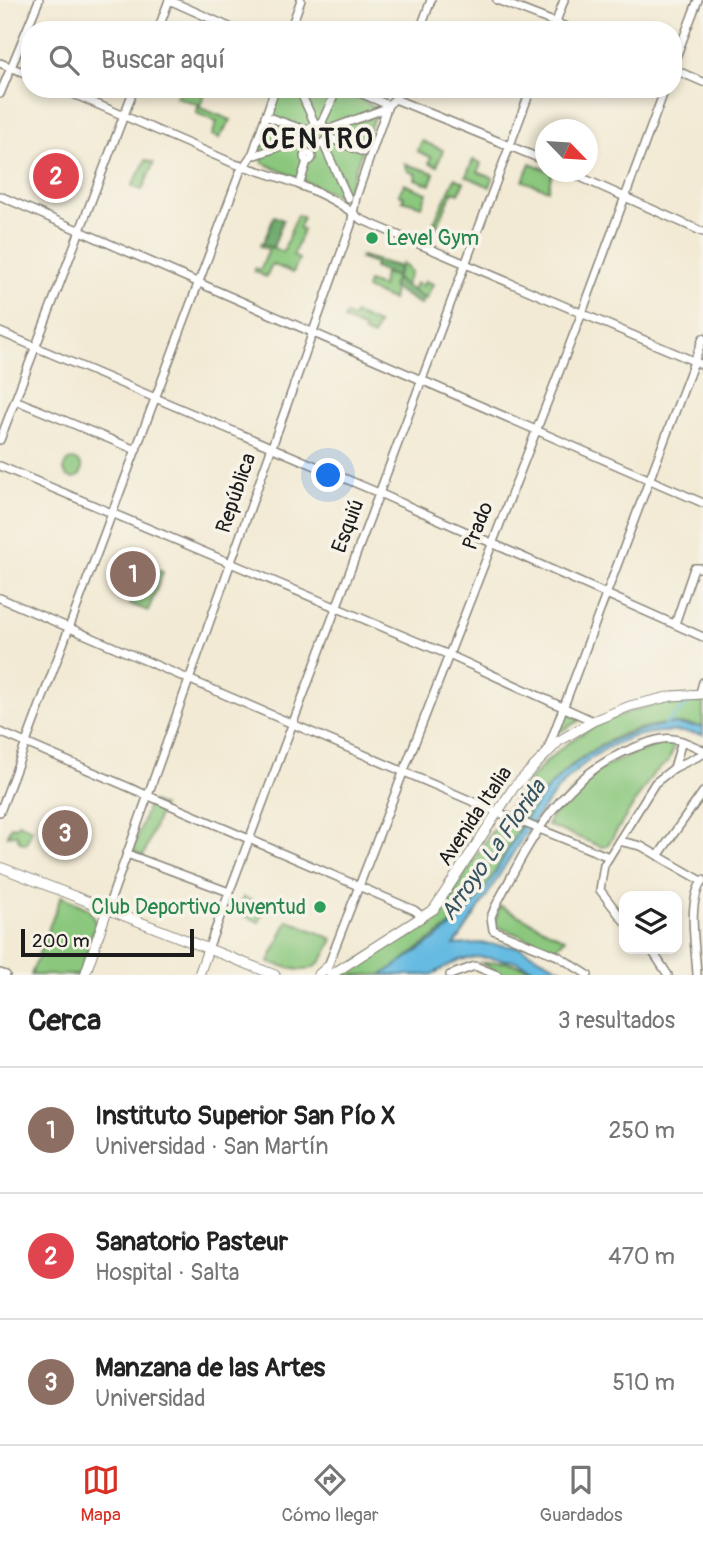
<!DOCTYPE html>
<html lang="es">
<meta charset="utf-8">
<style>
:root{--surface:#fff;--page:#f6f6f6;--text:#222;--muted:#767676;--line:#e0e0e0;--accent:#d93025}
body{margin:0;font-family:Pangolin,sans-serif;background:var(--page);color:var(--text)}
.controls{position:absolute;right:21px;bottom:21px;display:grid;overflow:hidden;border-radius:14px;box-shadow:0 4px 10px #0003}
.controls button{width:63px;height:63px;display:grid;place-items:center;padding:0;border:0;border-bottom:2px solid var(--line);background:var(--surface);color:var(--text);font:35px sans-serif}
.compass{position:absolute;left:535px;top:119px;width:63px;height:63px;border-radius:50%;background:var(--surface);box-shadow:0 4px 10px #0003;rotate:115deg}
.scale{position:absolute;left:21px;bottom:18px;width:173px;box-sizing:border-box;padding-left:7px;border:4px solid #1c1c1c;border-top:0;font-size:19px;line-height:24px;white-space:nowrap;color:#1c1c1c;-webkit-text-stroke:5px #f7f3e8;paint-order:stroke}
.you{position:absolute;left:329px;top:476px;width:24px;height:24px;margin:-18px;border:5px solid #fff;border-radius:50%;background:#1a73e8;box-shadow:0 0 0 10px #1a73e833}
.badge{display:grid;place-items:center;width:46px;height:46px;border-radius:50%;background:var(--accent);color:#fff;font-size:23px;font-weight:700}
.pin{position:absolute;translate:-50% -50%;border:4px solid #fff;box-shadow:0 2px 7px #0006}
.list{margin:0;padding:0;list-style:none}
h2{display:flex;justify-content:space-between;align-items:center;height:91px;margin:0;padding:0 28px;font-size:30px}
h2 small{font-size:23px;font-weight:400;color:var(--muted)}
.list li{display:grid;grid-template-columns:46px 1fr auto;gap:21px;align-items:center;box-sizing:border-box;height:126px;padding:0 28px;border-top:2px solid var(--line)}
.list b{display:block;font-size:26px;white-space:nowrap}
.list p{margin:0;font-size:23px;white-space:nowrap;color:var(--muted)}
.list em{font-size:23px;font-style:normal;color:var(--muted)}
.icon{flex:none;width:38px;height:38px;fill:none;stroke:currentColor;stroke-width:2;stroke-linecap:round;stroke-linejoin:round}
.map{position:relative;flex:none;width:703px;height:975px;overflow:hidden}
.search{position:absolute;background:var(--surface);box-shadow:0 4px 10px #0003;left:21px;right:21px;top:21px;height:77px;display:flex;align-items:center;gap:18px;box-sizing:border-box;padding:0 24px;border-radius:28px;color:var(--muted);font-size:26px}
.sheet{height:469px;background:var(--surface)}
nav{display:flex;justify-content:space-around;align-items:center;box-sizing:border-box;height:98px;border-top:2px solid var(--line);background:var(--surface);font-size:19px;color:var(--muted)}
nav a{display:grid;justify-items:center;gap:4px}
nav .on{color:var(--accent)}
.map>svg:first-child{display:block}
.green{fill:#8bc87e;stroke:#54724d;stroke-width:2}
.forest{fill:#70ac6d;stroke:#466444;stroke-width:2}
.water{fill:#66bbe2;stroke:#416c7f;stroke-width:2}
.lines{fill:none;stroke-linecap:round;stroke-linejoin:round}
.stream{stroke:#66bbe2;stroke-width:2}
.minor-casing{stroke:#878378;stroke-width:10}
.major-casing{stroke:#878378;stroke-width:11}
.minor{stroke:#fff;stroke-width:7}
.major{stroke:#fff;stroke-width:9}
.leisure-dot{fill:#2e9e5b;stroke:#f7f3e8;stroke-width:2.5}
.labels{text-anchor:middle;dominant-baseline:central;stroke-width:7;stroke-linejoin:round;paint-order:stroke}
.leisure-label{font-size:21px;fill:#27864d;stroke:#f7f3e8;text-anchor:start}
.street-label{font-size:21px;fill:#1c1c1c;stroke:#f7f3e8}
.water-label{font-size:23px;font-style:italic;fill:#365461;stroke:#f7f3e8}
.district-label{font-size:28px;font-weight:bold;letter-spacing:2px;fill:#1c1c1c;stroke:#f7f3e8}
</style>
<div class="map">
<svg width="703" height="975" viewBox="0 0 703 975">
<rect width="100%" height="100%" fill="#f7f3e8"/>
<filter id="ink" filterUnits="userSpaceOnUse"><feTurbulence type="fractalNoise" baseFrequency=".0143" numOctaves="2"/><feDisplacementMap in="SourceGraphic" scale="14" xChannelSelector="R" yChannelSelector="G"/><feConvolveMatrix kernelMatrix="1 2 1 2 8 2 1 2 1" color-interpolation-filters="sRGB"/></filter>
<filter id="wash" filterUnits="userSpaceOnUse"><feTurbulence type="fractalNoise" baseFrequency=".00686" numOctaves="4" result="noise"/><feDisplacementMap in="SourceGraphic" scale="28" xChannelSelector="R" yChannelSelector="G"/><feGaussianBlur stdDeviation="1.57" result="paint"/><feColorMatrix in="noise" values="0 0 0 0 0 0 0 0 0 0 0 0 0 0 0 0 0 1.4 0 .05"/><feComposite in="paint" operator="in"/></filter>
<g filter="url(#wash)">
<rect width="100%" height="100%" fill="#f2ead4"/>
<g class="green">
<path d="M181 89H207L200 105 176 97Z"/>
<path d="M282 89H323C338 104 340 96 356 98 362 99 372 105 377 109L346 195 340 197 263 163 260 151Z"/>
<path d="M198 107 231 120 219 138 212 135 217 122 196 113Z"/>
<path d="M422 141 443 150 437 166 429 163 431 157 417 151Z"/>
<path d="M146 160 154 163 142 190 132 186Z"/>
<path d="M473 160 481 163 478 172 493 178 490 187 466 176Z"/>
<path d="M530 163 552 172 548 190 523 181Z"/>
<path d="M405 164 434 173 430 185 415 179 416 174 408 171Z"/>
<path d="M455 178 464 182 459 193 453 191 436 228 432 226Z"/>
<path d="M404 184 427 193 422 206 402 200 404 196 399 194Z"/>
<path d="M297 215 303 217 299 228 303 230 293 256 299 259 293 273 272 264 266 277 254 271 255 268 260 270 269 250 260 246 261 243 283 252Z"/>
<path d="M402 263 411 272 405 285 396 279 392 300 366 289 368 282 382 287 384 273 396 277Z"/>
<path d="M425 281 433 284 426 299 413 290 416 283 423 286Z"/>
<path d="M355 314 378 324 373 337 364 333 365 329 344 320 346 315 353 318Z"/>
<circle cx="73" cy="469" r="9"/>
<path d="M144 565 163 572 148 611 130 604Z"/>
<path d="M671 701H703V727C631 711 563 760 525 818 509 843 498 872 480 896 463 918 438 935 415 951 405 958 392 972 380 975 370 975 354 975 343 975 367 947 411 940 436 914 452 898 463 875 475 857 533 770 562 723 671 701Z"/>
<path d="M566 712 580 720 560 732 558 729Z"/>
<path d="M671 742 674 748 668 762 653 774 607 846 602 847 547 825C574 776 619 755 671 742Z"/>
<path d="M152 802 162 806 143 857 133 850 148 805Z"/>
<path d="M18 823 32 829 26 844 20 842 16 834 7 836 11 826 16 827Z"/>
<path d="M61 896 89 909 96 924 79 975H31Z"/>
<path d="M243 897 266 907 259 922 237 913Z"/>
<path d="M500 906 565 939 555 949 498 927 495 921Z"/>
<path d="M288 920 333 939C317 975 309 975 269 962Z"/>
<path d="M506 962 533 969 544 975H504L481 963Z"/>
</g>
<g class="forest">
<path d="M274 216 283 220 273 248 263 244Z"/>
<path d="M361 256 400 267 396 277 374 268 375 264 360 258Z"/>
<path d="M395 279 424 298 421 305 392 287Z"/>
</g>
<path class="water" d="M671 724 703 727V735C566 706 519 860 454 945L480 943 519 947 573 975H547L516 961 479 957 459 960 431 975H382C410 955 445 936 468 911 492 885 506 850 525 820 558 767 609 732 671 724Z"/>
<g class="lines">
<path class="stream" d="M664 726 693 698"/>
</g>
</g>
<g filter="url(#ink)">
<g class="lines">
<defs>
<g id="minor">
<path d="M169 0 236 30"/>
<path d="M497 0 574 30"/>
<path d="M158 30 169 0"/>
<path d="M290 30 301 0"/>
<path d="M420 30 431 0"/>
<path d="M553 30 564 0"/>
<path d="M0 63 30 75"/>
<path d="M673 65 698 0"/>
<path d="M673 69 703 82"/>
<path d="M62 89 235 164C274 175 330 192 360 219L703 365"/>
<path d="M299 89 315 124"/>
<path d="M351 89 388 105"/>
<path d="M0 94 39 0"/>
<path d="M395 99 546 161"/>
<path d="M265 116 308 131"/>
<circle cx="318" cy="134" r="10"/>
<path d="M321 124 333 98"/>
<path d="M327 130 384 109"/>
<path d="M327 137 363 152"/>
<path d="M323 143 348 198"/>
<circle cx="308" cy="157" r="4"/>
<path d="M256 155 308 137"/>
<path d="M569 172 703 232"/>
<path d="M301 180 307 161"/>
<path d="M0 196 703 503"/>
<path d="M0 332 379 493 703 637"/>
<path d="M15 400 136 450"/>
<path d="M0 440 134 89"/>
<path d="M0 466 449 655 593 721"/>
<path d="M0 598 497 812 609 857"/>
<path d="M675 624 694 568H703"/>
<path d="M700 693 703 682"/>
<path d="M0 732 414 910 423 917"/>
<path d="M547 751 703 338"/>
<path d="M674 768 682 741"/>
<path d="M0 812 240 172 253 153 275 89"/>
<path d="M619 841 641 846 702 881"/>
<path d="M127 854 229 892"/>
<path d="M658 856 703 792"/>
<path d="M107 910 351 225 356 197 388 105 395 99 399 89"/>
<path d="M624 921 600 890 604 865 655 783 674 768 703 754"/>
<path d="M208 949 531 89"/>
<path d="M651 949 668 975"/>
<path d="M326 971 582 313 665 89"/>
<path d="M0 973 6 975"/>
<path d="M450 975 475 966 497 975"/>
<path d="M588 975 558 956 493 930 491 917 495 907C530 841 562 774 636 747 647 743 661 737 673 739 683 740 693 746 703 750"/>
<path d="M697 975C696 948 686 902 703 880"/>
</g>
<g id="major">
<path d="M0 867 275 975"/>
<path d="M85 975 107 910"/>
<path d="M199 975 208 949"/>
<path d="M318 975 327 967"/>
<path d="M331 975 434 909 514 787 559 741 593 721 630 706 672 696 703 694"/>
</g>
</defs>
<use href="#minor" class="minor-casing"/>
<use href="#major" class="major-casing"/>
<use href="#minor" class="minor"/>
<use href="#major" class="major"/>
</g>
</g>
<g class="leisure-dot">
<circle cx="372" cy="238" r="7"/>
<circle cx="320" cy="907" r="7"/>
</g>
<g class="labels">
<g class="leisure-label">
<text x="386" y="238">Level Gym</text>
<text x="306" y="907" text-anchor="end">Club Deportivo Juventud</text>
</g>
<g class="street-label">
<text transform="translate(236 493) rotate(-71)">República</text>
<text transform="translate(348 526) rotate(-69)">Esquiú</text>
<text transform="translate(478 526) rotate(-69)">Prado</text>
<text transform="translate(475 816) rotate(-56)">Avenida Italia</text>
</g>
<g class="water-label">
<text transform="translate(493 850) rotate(-55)">Arroyo La Florida</text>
</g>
<g class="district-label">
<text x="318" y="139">CENTRO</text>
</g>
</g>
</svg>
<div class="controls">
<button><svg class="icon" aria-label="layers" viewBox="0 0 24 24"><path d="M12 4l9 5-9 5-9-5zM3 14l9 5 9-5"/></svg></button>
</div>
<svg class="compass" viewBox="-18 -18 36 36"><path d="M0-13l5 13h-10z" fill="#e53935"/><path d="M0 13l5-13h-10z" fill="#767676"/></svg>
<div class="scale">200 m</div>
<div class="you"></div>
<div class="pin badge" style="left:133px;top:574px;background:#8d6e63">1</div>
<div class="pin badge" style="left:56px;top:176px;background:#e0444e">2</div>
<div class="pin badge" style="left:65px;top:833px;background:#8d6e63">3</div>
<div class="search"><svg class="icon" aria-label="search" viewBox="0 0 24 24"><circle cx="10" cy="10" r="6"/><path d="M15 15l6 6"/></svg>Buscar aquí</div>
</div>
<section class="sheet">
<h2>Cerca<small>3 resultados</small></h2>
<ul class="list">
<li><span class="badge" style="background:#8d6e63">1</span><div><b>Instituto Superior San Pío X</b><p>Universidad · San Martín</p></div><em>250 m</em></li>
<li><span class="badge" style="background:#e0444e">2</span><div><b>Sanatorio Pasteur</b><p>Hospital · Salta</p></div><em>470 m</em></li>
<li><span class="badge" style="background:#8d6e63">3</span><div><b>Manzana de las Artes</b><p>Universidad</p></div><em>510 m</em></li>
</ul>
</section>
<nav>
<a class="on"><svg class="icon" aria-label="map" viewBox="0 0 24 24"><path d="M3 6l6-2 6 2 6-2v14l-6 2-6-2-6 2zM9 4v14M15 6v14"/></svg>Mapa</a>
<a><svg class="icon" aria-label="directions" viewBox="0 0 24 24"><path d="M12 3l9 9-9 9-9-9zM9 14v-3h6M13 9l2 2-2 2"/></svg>Cómo llegar</a>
<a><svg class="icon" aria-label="saved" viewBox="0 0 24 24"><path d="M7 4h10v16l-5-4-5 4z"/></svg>Guardados</a>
</nav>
